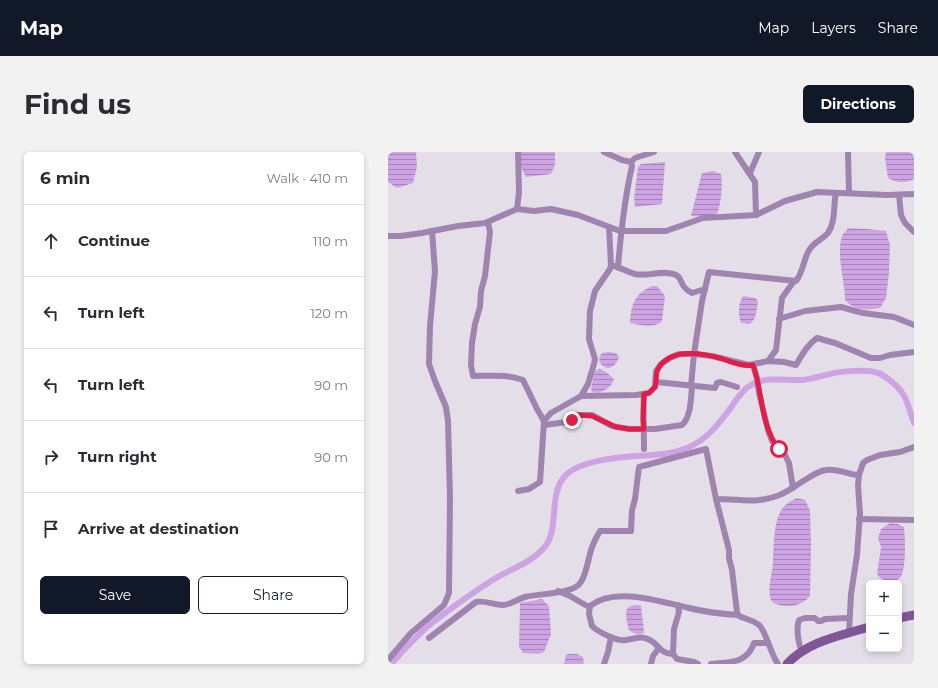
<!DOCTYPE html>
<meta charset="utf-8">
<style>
:root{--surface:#fff;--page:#f2f2f3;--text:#2b2b33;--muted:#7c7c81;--line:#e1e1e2;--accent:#111827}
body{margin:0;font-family:Montserrat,sans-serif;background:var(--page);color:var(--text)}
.controls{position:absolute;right:12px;bottom:12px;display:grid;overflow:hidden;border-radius:6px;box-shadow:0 2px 6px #0003}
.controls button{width:36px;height:36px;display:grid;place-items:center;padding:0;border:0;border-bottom:1px solid var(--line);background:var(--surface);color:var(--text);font:20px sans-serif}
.stop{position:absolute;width:12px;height:12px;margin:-9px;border:3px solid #e11d48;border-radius:50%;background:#fff}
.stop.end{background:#e11d48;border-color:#fff;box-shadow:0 1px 4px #0008}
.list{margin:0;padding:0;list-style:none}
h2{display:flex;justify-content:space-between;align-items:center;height:52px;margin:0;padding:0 16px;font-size:17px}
h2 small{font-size:13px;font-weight:400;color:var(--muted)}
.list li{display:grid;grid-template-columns:26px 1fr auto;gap:12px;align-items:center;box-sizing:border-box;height:72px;padding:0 16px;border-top:1px solid var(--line)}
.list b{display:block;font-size:15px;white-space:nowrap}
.list em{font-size:13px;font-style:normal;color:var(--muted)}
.actions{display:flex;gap:8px;padding:12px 16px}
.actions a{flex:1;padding:9px 0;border:1px solid var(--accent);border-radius:6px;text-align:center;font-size:14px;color:var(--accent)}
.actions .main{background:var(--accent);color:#fff}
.icon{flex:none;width:22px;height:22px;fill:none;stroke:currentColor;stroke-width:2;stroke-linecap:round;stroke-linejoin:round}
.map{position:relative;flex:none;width:526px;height:512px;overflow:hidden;border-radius:6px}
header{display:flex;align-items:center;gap:24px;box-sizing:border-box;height:56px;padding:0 20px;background:var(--accent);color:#fff}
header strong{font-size:19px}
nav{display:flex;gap:22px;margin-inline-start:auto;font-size:14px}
.intro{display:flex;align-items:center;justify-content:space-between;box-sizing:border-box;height:96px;padding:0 24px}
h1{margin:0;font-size:28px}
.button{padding:10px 18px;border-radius:6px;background:var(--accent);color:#fff;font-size:14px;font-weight:700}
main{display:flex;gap:24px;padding:0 24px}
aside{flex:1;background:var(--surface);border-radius:6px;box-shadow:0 2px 6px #0003}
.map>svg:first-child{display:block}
.water{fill:url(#water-rules)}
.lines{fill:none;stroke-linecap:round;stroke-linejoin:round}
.canal{stroke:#cda3e3;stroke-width:6}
.street{stroke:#a084b0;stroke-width:6}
.secondary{stroke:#815697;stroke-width:9}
.route{stroke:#e11d48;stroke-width:5}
</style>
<header>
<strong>Map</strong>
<nav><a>Map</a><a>Layers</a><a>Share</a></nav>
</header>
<div class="intro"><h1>Find us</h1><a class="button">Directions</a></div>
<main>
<aside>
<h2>6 min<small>Walk · 410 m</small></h2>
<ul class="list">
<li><svg class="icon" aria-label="ahead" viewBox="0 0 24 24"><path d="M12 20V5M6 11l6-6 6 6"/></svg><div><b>Continue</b></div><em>110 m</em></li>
<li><svg class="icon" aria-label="left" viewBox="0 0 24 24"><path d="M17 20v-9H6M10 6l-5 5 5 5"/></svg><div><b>Turn left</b></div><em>120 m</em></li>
<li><svg class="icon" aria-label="left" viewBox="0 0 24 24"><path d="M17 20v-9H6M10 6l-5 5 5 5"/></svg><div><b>Turn left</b></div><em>90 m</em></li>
<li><svg class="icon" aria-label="right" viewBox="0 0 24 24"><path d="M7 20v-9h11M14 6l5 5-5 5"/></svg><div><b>Turn right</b></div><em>90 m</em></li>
<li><svg class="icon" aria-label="arrive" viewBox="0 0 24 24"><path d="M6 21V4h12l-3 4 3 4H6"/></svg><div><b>Arrive at destination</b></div></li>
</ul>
<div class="actions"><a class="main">Save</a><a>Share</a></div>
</aside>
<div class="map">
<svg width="526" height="512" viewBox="0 0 526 512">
<defs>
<pattern id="water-rules" width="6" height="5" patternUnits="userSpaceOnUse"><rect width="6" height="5" fill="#cda3e3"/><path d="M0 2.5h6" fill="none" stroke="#a684b7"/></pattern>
</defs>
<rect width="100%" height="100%" fill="#e4dee8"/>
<g class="water">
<path d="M0 0H28L29 15 25 31 9 36 0 30Z"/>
<path d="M133 0H167V13L163 22 138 25 132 13Z"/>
<path d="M498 0H526V27C516 32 509 31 500 26L497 6Z"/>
<path d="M277 10 274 52 247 55 246 46 250 15 253 12Z"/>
<path d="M325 19 333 22C335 33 333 52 329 62L321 65 303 64 314 21Z"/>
<path d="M460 76 478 77 498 79 502 93 501 121 498 146 492 156C479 158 467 159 457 148 457 130 448 103 454 84 455 82 458 79 460 76Z"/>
<path d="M264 134H269L277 144 274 169C266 177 252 173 242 171 243 153 246 142 264 134Z"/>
<path d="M355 144 368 146 370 150 367 166 362 172 353 171C350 161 350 153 355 144Z"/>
<path d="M221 200 228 201 231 205C227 217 217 220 211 209L212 204 214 201Z"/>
<path d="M212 217 218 220 226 227C224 236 212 243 204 240L203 236 207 219Z"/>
<path d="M409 346 417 348 422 358 423 392 422 444C414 455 395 457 384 450 378 438 384 424 385 411 386 395 385 370 394 357 398 351 403 349 409 346Z"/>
<path d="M502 371 510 372 516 375C517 385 519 421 511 427 506 431 498 429 493 427L489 422 493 395 490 386 493 377Z"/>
<path d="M154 447 161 454 163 482 156 500 151 502 134 501V498L131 496 132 451Z"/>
<path d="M251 453 253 454 256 479V481C250 483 246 482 241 478 240 473 235 458 241 455 244 453 248 453 251 453Z"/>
<path d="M181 502H189L195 505 196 512H176L178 503Z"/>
</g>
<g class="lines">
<path class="canal" d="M3 512C16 498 29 483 44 471 63 456 83 442 103 429 120 418 141 412 155 397 173 379 159 341 178 323 192 309 230 305 249 304 262 303 275 303 287 300 315 293 328 276 344 254 349 246 356 236 365 232 381 224 398 229 415 228 425 227 433 224 442 222 452 219 480 217 490 221 497 223 509 234 513 239 520 248 522 261 526 271"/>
<g class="street">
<path d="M216 0 234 8 243 10 244 14C236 49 233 79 230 115"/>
<path d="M347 0 367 30 368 63"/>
<path d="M460 0 461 41"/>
<path d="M243 10 247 6 266 0"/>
<path d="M362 21 371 0"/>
<path d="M511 43 513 63 517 71 526 80"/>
<path d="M129 57 131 40 130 0"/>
<path d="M100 70 102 80 97 124 93 139 92 155 87 172 84 191 83 213 85 224C102 224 119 222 135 228L149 257 156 269"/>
<path d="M0 84H13L34 81 70 74 97 71 129 57 146 59 163 57 190 63 232 79H278L315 66 368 63 397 49 429 40 499 43 526 42"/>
<path d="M226 114C233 116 240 120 247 122 260 125 276 117 288 123 295 126 291 135 304 141L317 137"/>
<path d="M391 167 417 159 453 155 475 161 506 165 526 173"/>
<path d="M380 209 388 198 394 146 406 129"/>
<path d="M365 213 369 226 371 241 380 278 384 289 397 303 401 311 405 336"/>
<path d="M268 230 327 236 329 231 333 230 349 235"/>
<path d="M303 234 306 202 324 204 361 213 380 209 396 210 408 213C414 203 419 193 429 186L447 191 483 206H492L502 203 526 200"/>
<path d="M256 242C255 260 256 278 256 297"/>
<path d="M193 244 200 232 206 212 207 207 201 187 202 159 207 139 222 117 223 113 221 75"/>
<path d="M156 273 179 270 184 268 189 263H204L224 274 241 277H267L294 273C303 265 303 246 304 234"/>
<path d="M130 339 141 337 152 330 156 269 163 261 193 244 248 243 261 241 267 235 268 219 273 212 282 206 291 202H306L314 149 321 120 408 129C415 120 415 110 420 100 425 90 434 88 440 81 448 69 445 54 448 41"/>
<path d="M328 347 341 398V406L344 418 349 460 351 464C357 467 365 468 371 473 378 479 382 501 390 512"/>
<path d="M471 367 526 368"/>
<path d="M170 439 182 444 199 454H202C227 434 273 450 301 456 317 460 334 462 350 463"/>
<path d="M202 454 201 462 204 474C210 480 230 490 238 488 247 487 252 483 262 488 272 493 270 501 285 502L286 477 291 460 290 453"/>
<path d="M461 481 463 442 469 403 472 362 470 333 471 323"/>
<path d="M41 486 88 450C97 448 105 453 115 453 122 453 130 447 137 445 151 441 185 443 193 430 199 420 200 407 204 395 206 390 209 384 212 379H243L244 358 247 347 251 315 318 297 328 347C352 347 366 352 389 344 405 339 423 320 438 318 450 316 460 323 471 323L475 311 479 308 492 303 512 300 526 295"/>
<path d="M414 500C410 491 408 477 411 468L417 466H427L430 469H433L437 467 461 466"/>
<path d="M285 502 289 507 306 510 310 512"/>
<path d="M0 508 23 481 56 453 61 441 62 346 60 269 58 255 47 229 41 212 42 174 47 119 44 79"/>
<path d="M216 512 220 500 223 485"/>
<path d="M263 512 265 504 271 496"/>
<path d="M323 512C341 510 359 512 366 491H380"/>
</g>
<g class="secondary">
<path d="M511 466 526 463"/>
<path d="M399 512C420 489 452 484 481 475"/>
</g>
</g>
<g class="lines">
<path class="route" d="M184 268 189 263 204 264 228 275 241 277H256L255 267 256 242 261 241 267 235C269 230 267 222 270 217 282 195 315 201 335 207 344 210 355 215 365 213 375 240 372 273 391 297"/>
</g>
</svg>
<div class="controls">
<button>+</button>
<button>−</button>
</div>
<div class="stop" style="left:391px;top:297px"></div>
<div class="stop end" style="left:184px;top:268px"></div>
</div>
</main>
